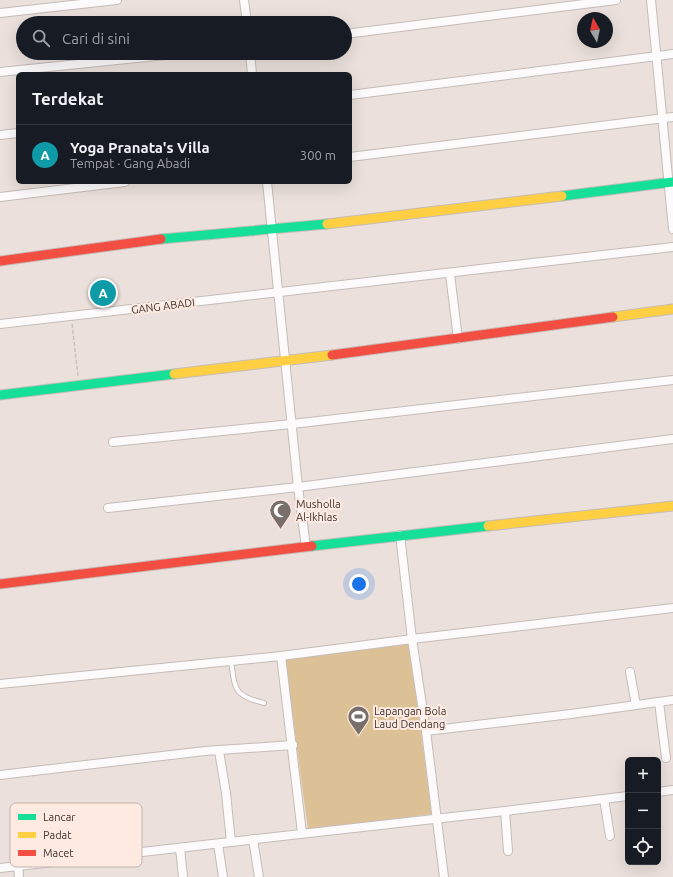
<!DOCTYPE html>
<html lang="id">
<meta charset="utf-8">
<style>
:root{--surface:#171b24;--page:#20242c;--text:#f1f3f6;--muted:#9ea1a6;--line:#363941;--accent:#786f6b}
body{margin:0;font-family:Ubuntu,sans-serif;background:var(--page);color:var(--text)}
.controls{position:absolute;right:12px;bottom:12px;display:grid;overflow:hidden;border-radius:6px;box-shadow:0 4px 16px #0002}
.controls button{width:36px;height:36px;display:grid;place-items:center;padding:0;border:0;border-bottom:1px solid var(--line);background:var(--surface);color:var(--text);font:20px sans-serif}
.compass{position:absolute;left:577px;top:12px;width:36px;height:36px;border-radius:50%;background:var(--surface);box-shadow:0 4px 16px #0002;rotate:351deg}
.you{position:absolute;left:359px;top:584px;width:14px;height:14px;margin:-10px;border:3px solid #fff;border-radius:50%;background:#1a73e8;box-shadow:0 0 0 6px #1a73e833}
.badge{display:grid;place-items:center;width:26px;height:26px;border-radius:50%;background:var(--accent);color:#fff;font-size:13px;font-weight:700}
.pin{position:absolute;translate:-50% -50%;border:2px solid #fff;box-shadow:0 1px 4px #0006}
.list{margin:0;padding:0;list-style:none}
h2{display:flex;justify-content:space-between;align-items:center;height:52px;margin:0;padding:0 16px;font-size:17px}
h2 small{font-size:13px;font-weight:400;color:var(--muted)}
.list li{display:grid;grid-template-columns:26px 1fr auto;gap:12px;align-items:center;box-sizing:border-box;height:60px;padding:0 16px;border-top:1px solid var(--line)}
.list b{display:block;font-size:15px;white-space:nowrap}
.list p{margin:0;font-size:13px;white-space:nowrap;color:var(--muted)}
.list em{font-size:13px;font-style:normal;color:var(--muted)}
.icon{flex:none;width:22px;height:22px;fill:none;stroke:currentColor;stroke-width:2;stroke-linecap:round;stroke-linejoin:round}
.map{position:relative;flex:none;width:673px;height:877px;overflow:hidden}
.search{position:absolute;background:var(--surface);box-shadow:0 4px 16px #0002;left:16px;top:16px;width:336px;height:44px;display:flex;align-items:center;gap:10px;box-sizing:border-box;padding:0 14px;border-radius:22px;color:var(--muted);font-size:15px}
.panel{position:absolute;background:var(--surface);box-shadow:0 4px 16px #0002;left:16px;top:72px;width:336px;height:112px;border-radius:6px}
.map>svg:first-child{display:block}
.green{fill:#ddc196}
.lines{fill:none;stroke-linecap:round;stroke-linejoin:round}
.lane-casing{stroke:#c5bcb8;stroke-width:6}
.street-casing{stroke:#c5bcb8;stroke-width:10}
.fast-casing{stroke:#c5bcb8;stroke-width:11}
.slow-casing{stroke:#c5bcb8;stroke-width:11}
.jam-casing{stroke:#c5bcb8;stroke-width:11}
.path{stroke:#c6c2bf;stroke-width:1.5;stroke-dasharray:4 2;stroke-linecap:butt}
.lane{stroke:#fcfafa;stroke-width:4}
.street{stroke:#fcfafa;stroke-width:8}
.fast{stroke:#16e098;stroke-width:9}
.slow{stroke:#ffcf43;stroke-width:9}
.jam{stroke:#f24e42;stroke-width:9}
.labels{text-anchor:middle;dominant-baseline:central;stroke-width:4;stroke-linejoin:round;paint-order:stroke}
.street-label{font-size:11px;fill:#3a322f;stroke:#ffeae2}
.poi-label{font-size:11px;fill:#3a322f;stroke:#ffeae2;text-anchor:start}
.key{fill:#ffeae2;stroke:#c4b3ac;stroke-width:1}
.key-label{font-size:11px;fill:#3a322f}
</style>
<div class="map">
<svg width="673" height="877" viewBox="0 0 673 877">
<rect width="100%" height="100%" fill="#ebe0db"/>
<path class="green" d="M409 643 432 814 308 830 285 659Z"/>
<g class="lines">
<defs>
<path id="lane" d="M231 661C235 690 234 696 264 703"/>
<g id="street">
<path d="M244 0 247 23"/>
<path d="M651 0 673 229"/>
<path d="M0 13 117 0"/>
<path d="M345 34 616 0"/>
<path d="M250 53 252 74"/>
<path d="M0 72 185 53"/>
<path d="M350 95 673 54"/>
<path d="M0 135 18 133"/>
<path d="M350 157 673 117"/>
<path d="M267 182 298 487 306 547"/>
<path d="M0 197 125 182"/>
<path d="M450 274 458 339"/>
<path d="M0 324 673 247"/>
<path d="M113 442 292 424 673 380"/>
<path d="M108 508 298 487 673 439"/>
<path d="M400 535 412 639 673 608"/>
<path d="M281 656 302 833"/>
<path d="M630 672 636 705"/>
<path d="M0 684 281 656 412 639 426 731 444 877"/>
<path d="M659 702 666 758"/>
<path d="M426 731 571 714 673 700"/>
<path d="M219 751 226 793 231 842"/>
<path d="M0 775 205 751 293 745"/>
<path d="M658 792 673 790"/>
<path d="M604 799 610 836"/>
<path d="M505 811 508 851"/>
<path d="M253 839 259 877"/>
<path d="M218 844 223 877"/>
<path d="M180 848 183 877"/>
<path d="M18 866 19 877"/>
<path d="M0 868 505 811 628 796"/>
</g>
<g id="fast">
<path d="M562 196 673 182"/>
<path d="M161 239 327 224"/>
<path d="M0 395 174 374"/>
<path d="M312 546 488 526"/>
</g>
<g id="slow">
<path d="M327 224 562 196"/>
<path d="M613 317 673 309"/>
<path d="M174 374 332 355"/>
<path d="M488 526 673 506"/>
</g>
<g id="jam">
<path d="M0 261 161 239"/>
<path d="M332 355 613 317"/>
<path d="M0 584 312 546"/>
</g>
</defs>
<use href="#lane" class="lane-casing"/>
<use href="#street" class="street-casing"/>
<use href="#fast" class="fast-casing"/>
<use href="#slow" class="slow-casing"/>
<use href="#jam" class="jam-casing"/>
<path class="path" d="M72 324 78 376"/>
<use href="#lane" class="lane"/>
<use href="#street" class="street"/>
<use href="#fast" class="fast"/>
<use href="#slow" class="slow"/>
<use href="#jam" class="jam"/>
</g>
<defs>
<symbol id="mosque-pin" viewBox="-11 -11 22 30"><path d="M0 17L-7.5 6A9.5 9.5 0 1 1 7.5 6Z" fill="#786f6b" stroke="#ffeae2"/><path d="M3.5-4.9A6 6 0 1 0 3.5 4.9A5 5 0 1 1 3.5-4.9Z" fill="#fff"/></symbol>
<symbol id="stadium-pin" viewBox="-11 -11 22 30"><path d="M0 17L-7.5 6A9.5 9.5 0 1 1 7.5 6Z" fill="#786f6b" stroke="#ffeae2"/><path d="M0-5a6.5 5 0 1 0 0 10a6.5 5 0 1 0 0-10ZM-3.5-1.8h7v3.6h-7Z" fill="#fff"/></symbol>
</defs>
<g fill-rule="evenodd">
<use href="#mosque-pin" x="268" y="498" width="25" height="34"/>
<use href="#stadium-pin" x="346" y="704" width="25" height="34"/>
</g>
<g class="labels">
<g class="street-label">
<text transform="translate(163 306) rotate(-7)">GANG ABADI</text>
</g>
<g class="poi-label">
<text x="296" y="504">Musholla<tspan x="296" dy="13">Al-Ikhlas</tspan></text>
<text x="374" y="711">Lapangan Bola<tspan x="374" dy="13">Laud Dendang</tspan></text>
</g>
</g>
<rect x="10" y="803" width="132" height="64" rx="6" class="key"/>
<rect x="18" y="814" width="18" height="6" fill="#16e098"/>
<rect x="18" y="832" width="18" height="6" fill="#ffcf43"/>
<rect x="18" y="850" width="18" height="6" fill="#f24e42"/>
<g class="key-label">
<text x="43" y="821">Lancar</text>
<text x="43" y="839">Padat</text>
<text x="43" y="857">Macet</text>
</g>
</svg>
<div class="controls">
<button>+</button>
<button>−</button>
<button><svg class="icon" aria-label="locate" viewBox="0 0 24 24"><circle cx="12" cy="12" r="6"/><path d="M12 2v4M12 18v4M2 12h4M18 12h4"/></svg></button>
</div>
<svg class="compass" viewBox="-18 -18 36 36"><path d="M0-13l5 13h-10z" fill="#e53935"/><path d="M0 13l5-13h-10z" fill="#9ea1a6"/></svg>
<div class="you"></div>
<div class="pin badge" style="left:103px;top:293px;background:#0f9aa8">A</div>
<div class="search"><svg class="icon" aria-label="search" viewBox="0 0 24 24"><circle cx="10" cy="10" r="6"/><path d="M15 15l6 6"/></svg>Cari di sini</div>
<section class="panel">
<h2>Terdekat<small></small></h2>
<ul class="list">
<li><span class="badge" style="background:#0f9aa8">A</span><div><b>Yoga Pranata's Villa</b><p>Tempat · Gang Abadi</p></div><em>300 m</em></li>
</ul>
</section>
</div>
